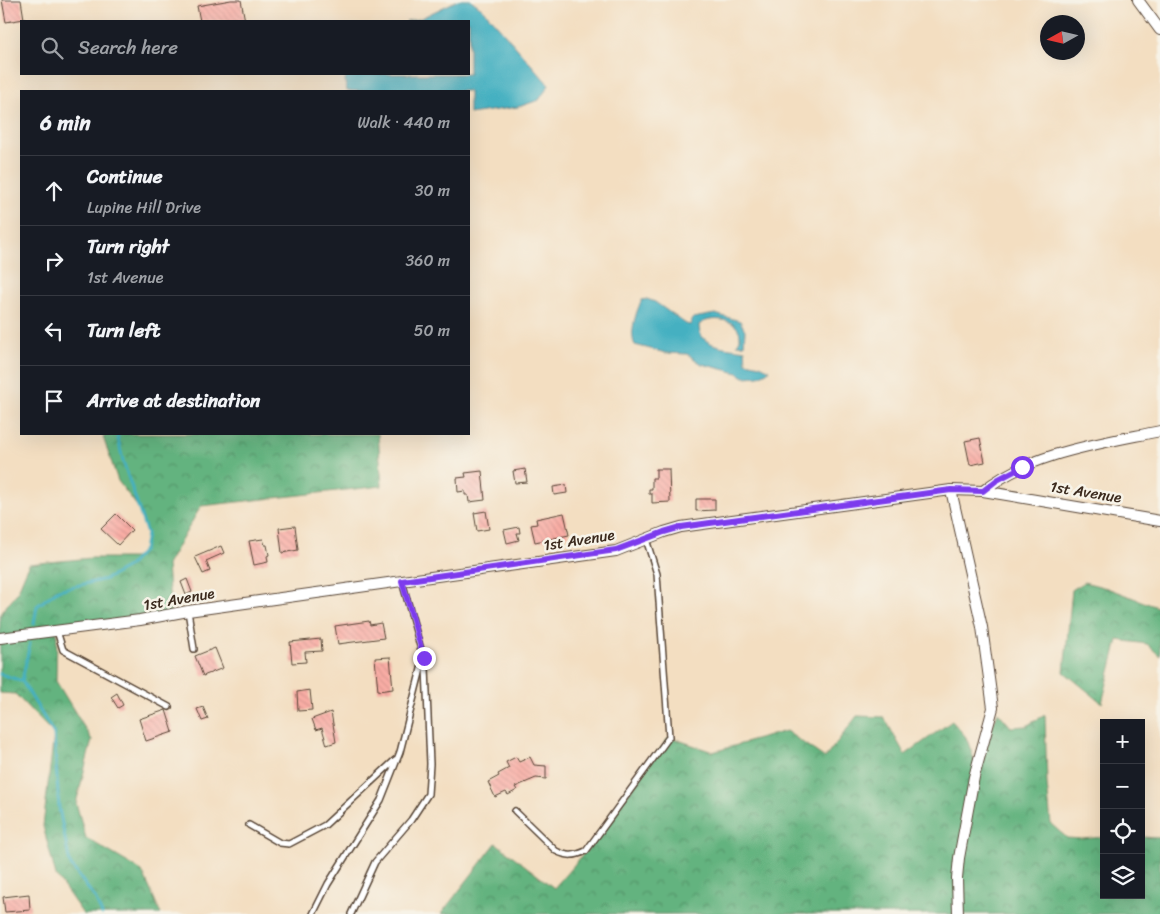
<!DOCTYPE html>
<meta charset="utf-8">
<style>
:root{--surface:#171b24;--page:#20242c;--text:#f1f3f6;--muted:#9ea1a6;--line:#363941}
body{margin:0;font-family:Sriracha,sans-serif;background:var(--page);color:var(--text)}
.controls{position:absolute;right:15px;bottom:15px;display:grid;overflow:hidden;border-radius:0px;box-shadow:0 5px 20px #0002}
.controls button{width:45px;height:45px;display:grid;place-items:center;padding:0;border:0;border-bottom:1px solid var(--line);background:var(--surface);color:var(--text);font:25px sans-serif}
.compass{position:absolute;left:1040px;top:15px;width:45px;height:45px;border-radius:50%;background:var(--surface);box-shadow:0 5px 20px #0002;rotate:262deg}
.stop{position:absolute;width:15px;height:15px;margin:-11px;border:4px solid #7c3aed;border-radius:50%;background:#fff}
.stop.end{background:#7c3aed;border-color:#fff;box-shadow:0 1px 5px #0008}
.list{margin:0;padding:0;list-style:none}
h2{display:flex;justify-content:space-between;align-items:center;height:65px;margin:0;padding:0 20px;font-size:21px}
h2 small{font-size:16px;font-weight:400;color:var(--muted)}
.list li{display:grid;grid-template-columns:32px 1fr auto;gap:15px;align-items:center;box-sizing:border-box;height:70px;padding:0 20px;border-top:1px solid var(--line)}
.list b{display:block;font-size:19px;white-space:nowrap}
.list p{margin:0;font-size:16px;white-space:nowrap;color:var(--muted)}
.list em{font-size:16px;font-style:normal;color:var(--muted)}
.icon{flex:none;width:28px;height:28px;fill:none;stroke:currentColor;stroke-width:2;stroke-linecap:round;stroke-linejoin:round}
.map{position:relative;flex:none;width:1160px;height:914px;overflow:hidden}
.search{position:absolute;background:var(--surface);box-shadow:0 5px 20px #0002;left:20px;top:20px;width:450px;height:55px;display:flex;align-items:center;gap:12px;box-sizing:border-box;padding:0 18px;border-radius:0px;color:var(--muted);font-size:19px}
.panel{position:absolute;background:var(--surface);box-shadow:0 5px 20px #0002;left:20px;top:90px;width:450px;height:345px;border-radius:0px}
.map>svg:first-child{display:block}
.forest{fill:url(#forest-crowns);stroke:#4f6e4e}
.water{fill:#44b0c1;stroke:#406d70}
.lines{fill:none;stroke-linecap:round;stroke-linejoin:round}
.stream{stroke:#44b0c1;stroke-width:3}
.building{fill:url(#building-back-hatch)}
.lane-casing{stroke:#574536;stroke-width:8}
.street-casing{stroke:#574536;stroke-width:12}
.lane{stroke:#fff;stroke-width:5}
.street{stroke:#fff;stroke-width:10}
.route{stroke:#7c3aed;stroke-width:6}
.labels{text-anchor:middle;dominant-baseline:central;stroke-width:5;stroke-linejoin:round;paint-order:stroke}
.street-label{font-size:15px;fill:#3b2a1e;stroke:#f7f3e8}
</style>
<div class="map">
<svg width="1160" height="914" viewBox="0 0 1160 914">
<defs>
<pattern id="forest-crowns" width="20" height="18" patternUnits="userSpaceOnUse" patternTransform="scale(1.25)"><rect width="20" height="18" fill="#63b37f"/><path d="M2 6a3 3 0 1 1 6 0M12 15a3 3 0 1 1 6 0" fill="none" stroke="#539267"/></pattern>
<pattern id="building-back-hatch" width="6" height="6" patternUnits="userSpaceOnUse" patternTransform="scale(1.25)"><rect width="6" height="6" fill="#f9ada5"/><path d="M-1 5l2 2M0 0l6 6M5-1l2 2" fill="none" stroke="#d6958e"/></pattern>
</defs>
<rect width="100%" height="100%" fill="#f7f3e8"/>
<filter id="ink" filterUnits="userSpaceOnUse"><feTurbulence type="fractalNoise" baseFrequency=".02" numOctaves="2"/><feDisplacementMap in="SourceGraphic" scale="10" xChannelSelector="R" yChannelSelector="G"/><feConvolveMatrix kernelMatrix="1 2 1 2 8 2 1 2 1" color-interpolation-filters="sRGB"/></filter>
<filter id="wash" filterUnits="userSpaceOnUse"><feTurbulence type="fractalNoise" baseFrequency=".0096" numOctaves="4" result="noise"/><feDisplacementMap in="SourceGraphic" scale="20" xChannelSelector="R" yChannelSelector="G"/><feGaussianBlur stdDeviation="1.12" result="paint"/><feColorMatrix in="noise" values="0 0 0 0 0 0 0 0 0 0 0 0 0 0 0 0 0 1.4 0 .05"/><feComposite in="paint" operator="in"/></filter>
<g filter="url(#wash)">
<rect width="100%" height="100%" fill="#f3dec1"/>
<g class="forest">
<path d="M112 434H378L382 486 201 506 167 565 171 615 57 630 56 681 92 740 76 803 86 838 142 871 161 914H83L56 876 43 826 54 734 15 694 0 693V616L3 610 17 593 29 564 91 558H136L144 550 147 533 140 510 118 481 103 437Z"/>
<path d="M1084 582 1107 588 1157 607 1160 605V656L1147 644 1118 640 1102 703 1064 672 1072 590Z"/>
<path d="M998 712 1011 727 1026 726 1045 715 1047 784 1051 824 1067 838 1082 839 1104 837V895H1141V837L1160 838V914H441L496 843 554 888 586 851 669 737 713 752 786 731 825 758 857 716 884 717 905 755 952 721 966 737 979 773 991 730Z"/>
</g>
<g class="water">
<path d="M458 0H471L483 9 549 85 539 100 518 107 469 114V91H347L345 82 346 74H469V21H406L419 19Z"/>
<path d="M647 299 655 302 686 324 690 325 693 318 715 314 740 321 745 330 744 345 737 344 740 339C740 336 740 333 739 331 734 318 708 316 699 325 698 348 729 347 745 350L746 362 760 365 770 370 759 376 744 377 738 373 702 364 687 354 666 353 635 345C629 334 636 311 642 300Z"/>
</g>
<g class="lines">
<g class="stream">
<path d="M34 624 37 606 58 590 106 579 128 567 144 550 147 534 123 461 117 434"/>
<path d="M30 643 22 681 54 734 59 808 70 864 95 898 102 914"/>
<path d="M0 674 22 681"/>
</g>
</g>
<g id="blocks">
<g class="building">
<path d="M2 0H21L24 19 6 22Z"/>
<path d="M231 0H241L245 21H200L197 6Z"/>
<path d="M980 438 985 462 970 465 965 441Z"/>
<path d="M525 469 527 482 515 483 513 471Z"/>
<path d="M656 469H669L670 502 652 503V494H649V489H652V478H656Z"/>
<path d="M482 471 485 500 469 502 468 495H465V491L458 492 457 478 466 477 465 473Z"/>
<path d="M566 485 567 493 554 495 553 487Z"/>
<path d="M696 499H715V510L696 511Z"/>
<path d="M486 511 489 529 477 531 474 513Z"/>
<path d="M564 513 569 535 535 542 531 525 537 524 536 519Z"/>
<path d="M116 514 132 530 118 545 101 529Z"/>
<path d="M295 526 298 550 282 553 279 528Z"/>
<path d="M519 527 520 533H517L519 540 507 543 504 530Z"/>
<path d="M263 539 265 545H267L269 555 267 556 268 562 254 565 249 541Z"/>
<path d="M221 546 224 553 206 561 210 571 203 574 195 557Z"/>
<path d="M187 579 192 592 186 595 181 582Z"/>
<path d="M369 621 370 625 381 623 384 638 338 644 335 626Z"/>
<path d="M321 639 322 651 305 652 306 662 292 663 290 642Z"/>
<path d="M215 648 223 668 203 676 195 656Z"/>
<path d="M390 657 393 689 378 691 375 658Z"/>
<path d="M310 690 312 710 298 711 297 692Z"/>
<path d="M117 693 123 705 118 708 111 697Z"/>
<path d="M203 707 208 719 202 721 197 709Z"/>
<path d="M166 710 173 732 146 741 139 719Z"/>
<path d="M331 712 336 742 327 745 322 728 316 730 312 719Z"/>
<path d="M516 757 519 762 530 757 534 765 546 766V779L536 778 515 787 517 790 508 795 506 792 495 797 488 782 499 776 498 774 509 768 506 762Z"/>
<path d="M29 894 30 910 5 912 3 897Z"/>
</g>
</g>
</g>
<g filter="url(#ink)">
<use href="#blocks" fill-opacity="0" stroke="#574536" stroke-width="1"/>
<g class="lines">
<defs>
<g id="lane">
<path d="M188 611 194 649"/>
<path d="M57 631 63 650 169 707"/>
<path d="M515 811 556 851C568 857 575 856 586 851L669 737 657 574 646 539"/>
<path d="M249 825 280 843 289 844 325 825 395 760"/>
<path d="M313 914 328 884 381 800 400 752 423 661"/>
<path d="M351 914 375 862 411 820 428 794 430 764 426 668 402 581"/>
</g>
<g id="street">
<path d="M1138 0 1160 30"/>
<path d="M951 490 982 627 993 708 974 777 959 858 957 878 958 914"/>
<path d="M983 491C1029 453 1103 443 1160 431"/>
<path d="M0 638 140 620 188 611 616 551 664 532 681 527 951 490 983 491 1160 521"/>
</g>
</defs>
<use href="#lane" class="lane-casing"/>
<use href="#street" class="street-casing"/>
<use href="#lane" class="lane"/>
<use href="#street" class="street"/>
</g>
</g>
<g class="lines" filter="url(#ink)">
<path class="route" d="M424 658 402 581 616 550 664 532 681 527 951 490 983 491 997 480 1022 467"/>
</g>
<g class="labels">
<g class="street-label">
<text transform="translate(1086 492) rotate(9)">1st Avenue</text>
<text transform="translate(579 540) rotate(-9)">1st Avenue</text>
<text transform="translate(179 599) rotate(-10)">1st Avenue</text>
</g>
</g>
</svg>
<div class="controls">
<button>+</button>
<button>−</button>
<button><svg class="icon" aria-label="locate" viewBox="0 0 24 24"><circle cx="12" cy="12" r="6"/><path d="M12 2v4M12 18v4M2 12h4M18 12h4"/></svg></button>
<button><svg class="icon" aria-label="layers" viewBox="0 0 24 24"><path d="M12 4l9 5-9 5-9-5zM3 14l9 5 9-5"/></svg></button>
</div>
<svg class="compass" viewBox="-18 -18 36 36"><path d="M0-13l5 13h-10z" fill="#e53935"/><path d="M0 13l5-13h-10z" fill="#9ea1a6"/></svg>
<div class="stop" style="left:1022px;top:467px"></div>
<div class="stop end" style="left:424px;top:658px"></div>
<div class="search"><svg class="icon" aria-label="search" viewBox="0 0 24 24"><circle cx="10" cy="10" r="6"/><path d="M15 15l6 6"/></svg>Search here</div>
<section class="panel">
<h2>6 min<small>Walk · 440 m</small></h2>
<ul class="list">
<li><svg class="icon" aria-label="ahead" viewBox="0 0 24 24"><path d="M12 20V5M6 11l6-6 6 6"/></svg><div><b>Continue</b><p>Lupine Hill Drive</p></div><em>30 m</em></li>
<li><svg class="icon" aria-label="right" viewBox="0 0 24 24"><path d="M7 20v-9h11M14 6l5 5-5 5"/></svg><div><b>Turn right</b><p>1st Avenue</p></div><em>360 m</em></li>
<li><svg class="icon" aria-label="left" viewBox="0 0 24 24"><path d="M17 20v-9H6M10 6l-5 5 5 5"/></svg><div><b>Turn left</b></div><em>50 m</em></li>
<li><svg class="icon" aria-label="arrive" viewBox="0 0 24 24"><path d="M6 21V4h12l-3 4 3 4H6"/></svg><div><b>Arrive at destination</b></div></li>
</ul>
</section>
</div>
